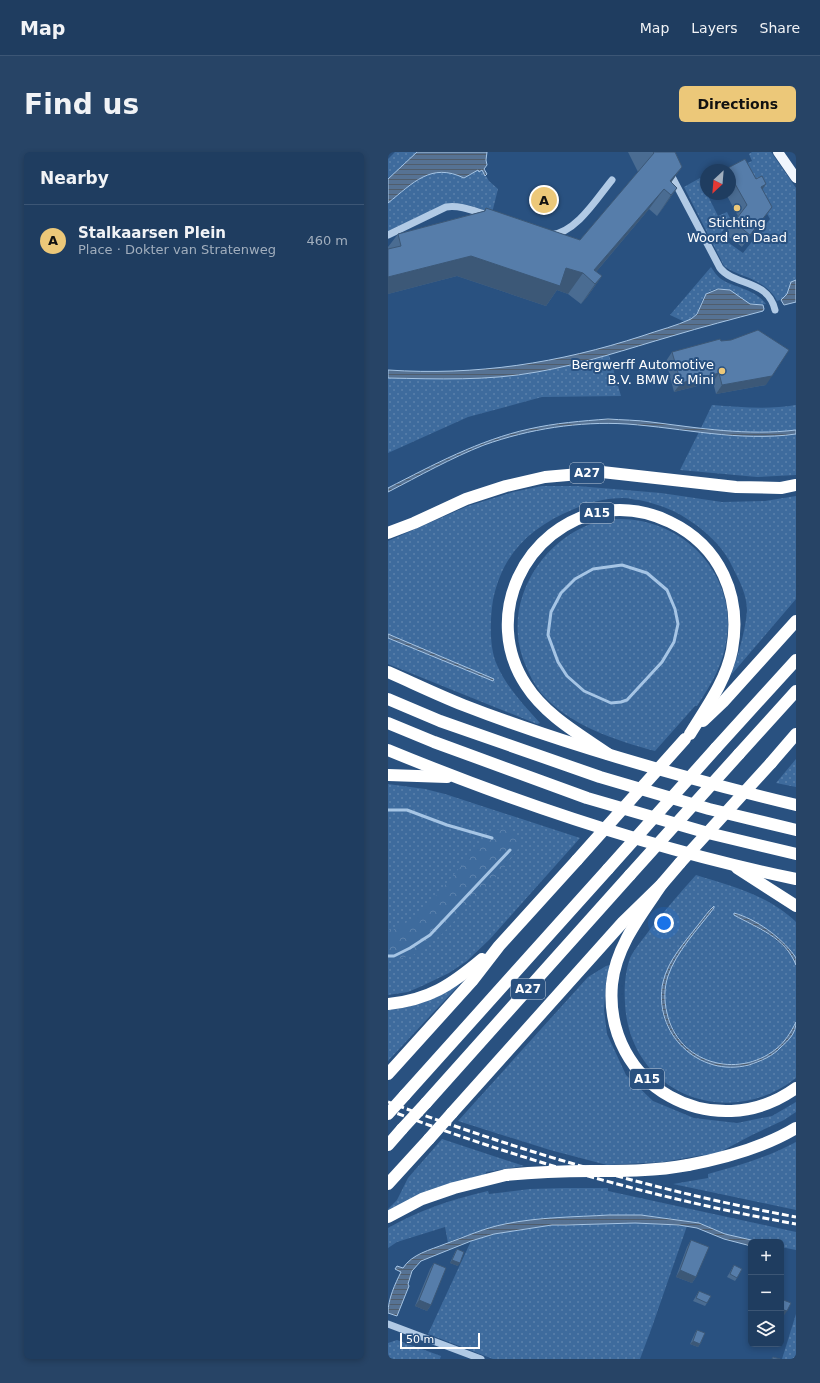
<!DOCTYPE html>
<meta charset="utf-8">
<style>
:root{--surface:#1f3d60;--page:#274466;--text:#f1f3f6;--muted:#a1aebd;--line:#3c5675;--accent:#ecc879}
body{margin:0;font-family:"DejaVu Sans",sans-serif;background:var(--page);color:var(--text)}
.controls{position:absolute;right:12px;bottom:12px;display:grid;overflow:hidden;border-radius:6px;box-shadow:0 2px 6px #0003}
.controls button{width:36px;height:36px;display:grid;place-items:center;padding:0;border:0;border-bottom:1px solid var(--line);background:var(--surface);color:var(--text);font:20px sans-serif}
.compass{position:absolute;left:312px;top:12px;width:36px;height:36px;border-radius:50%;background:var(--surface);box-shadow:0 2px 6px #0003;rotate:206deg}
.scale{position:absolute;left:12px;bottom:10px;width:80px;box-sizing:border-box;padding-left:4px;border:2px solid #fff;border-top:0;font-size:11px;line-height:14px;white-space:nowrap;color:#fff;-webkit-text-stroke:3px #295180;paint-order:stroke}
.you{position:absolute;left:276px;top:771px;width:14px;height:14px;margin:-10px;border:3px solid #fff;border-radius:50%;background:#1a73e8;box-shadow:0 0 0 6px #1a73e833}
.badge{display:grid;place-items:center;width:26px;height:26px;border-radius:50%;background:var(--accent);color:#111;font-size:13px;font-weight:700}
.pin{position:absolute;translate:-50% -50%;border:2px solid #fff;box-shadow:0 1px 4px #0006}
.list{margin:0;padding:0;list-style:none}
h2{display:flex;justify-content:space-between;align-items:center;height:52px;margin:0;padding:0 16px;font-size:17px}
h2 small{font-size:13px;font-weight:400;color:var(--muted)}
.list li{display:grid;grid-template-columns:26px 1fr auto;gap:12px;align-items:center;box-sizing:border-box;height:72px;padding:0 16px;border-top:1px solid var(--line)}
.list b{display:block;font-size:15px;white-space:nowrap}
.list p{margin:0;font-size:13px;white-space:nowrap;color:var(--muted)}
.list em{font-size:13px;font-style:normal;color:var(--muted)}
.icon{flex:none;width:22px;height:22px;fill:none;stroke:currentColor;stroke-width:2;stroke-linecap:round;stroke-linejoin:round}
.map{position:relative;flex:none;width:408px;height:1207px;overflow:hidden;border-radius:6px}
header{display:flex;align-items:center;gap:24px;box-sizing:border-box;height:56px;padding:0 20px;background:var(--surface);border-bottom:1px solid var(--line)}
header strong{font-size:19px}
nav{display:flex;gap:22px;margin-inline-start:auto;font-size:14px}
.intro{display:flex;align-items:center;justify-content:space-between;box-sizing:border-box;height:96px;padding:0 24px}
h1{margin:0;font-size:28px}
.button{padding:10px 18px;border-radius:6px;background:var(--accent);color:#111;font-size:14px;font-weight:700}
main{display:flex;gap:24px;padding:0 24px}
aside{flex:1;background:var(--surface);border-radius:6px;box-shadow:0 2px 6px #0003}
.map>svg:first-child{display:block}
.grass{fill:url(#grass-dots)}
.forest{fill:url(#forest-crowns)}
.water{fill:url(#water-rules);stroke:#a6c5e5}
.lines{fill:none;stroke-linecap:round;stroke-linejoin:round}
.stream{stroke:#a6c5e5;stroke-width:3}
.minor{stroke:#b1cae5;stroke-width:7}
.major{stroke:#f1f6fd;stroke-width:10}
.highway{stroke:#fff;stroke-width:12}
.rail{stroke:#fff;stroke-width:3;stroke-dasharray:7 3;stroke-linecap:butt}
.highway-bridge{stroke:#fff;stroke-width:12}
.wall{fill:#4a6c92}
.shaded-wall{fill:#3c5877}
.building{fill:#567daa;stroke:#3c5877}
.poi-dot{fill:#ecc879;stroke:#295180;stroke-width:1.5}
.labels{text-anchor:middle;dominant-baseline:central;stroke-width:4;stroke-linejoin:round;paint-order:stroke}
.shield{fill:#295180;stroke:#bfcbd9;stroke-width:1}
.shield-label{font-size:12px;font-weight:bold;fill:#fff}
.poi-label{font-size:13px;fill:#fff;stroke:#295180}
</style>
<header>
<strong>Map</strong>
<nav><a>Map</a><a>Layers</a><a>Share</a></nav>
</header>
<div class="intro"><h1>Find us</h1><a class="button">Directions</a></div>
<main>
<aside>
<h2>Nearby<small></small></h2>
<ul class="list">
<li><span class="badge">A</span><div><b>Stalkaarsen Plein</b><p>Place · Dokter van Stratenweg</p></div><em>460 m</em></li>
</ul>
</aside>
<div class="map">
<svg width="408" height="1207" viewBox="0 0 408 1207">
<defs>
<pattern id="grass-dots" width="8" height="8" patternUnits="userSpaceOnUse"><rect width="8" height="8" fill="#3e6b9d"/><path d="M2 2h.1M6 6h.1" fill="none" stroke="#5b81ac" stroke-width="1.8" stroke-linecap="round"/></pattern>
<pattern id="forest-crowns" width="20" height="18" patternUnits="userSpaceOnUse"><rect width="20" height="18" fill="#3e6b9d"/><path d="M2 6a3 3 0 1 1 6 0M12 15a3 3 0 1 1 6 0" fill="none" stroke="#5b81ac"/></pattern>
<pattern id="water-rules" width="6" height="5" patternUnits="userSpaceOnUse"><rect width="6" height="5" fill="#567293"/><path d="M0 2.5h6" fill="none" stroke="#505d6c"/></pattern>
</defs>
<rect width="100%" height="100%" fill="#295180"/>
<g class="grass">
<path d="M7 0H29L0 27V7Z"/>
<path d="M364 0H383L408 36V128L403 130C401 140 400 146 389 149 384 137 368 128 356 124 349 121 342 119 336 114L296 35 312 26 318 42H319L330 64 339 60 343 68 331 84 355 101 382 67 352 14 364 9 361 2Z"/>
<path d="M94 17 101 29 110 37 104 61C89 56 74 49 58 52L0 79V51C25 31 43 10 76 26L90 18 91 20Z"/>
<path d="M323 115C326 120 329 124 333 127 347 136 367 137 378 152 373 153 366 154 361 152 346 146 336 128 318 142 308 155 315 162 297 170L282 163Z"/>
<path d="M221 203 233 244 154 245 80 265 0 301V226C41 226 82 227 122 224 154 221 190 212 221 203Z"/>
<path d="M324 253C352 255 380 258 408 253V278C376 282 344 280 313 276Z"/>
<path d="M311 280 370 285 408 282V323L369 325 292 318Z"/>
<path d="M154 334H189L273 341 334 350 377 349 408 344V447L343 523C350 503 357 481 359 459 359 443 352 430 345 416 337 398 324 385 308 373 289 359 274 353 251 348 246 348 241 346 236 346 216 346 203 350 186 357 143 375 115 400 105 448 102 466 101 496 109 513 119 536 136 553 152 571L149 572 0 512V486L105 529 106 527 0 482V389L80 354 125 340Z"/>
<path d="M227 367C292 364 348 419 339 485 336 511 323 533 309 554H307L267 599C227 588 182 574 153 541 146 532 141 522 137 512 114 457 147 395 200 373 208 369 218 369 227 367Z"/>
<path d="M408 607V635L388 631Z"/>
<path d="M0 632 37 637 57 642 192 686 102 787 79 809 61 821 34 834 20 840 0 843Z"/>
<path d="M308 723C343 734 380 743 408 770V806C396 784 370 771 348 761L346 763C366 775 384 781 400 800 403 803 407 808 408 812 408 823 408 835 408 846 408 853 408 863 408 870 406 877 399 885 395 890 386 900 374 907 361 910 354 912 345 914 337 913 296 908 269 866 279 826 286 801 310 777 326 756L325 754C317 762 310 773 303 783 292 797 280 812 275 830 265 869 291 903 328 912 334 913 341 916 346 916 372 915 395 898 408 876V926C339 980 241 941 237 851 236 837 237 820 242 806 247 796 256 786 263 776 277 758 292 741 308 723Z"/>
<path d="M222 813 218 831 216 858 219 882 238 923 265 949 306 966 349 971 384 964 408 950V960L396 968 364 983 317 1008 315 1003 275 1010 219 1013 162 998 70 969 200 825 218 814Z"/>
<path d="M70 832 71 833 0 909V857C28 857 46 846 70 832Z"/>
<path d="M54 987 136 1014 98 1020V1024L0 1060V1057L9 1048 20 1026Z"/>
<path d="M408 990V1058L285 1032 320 1026V1022C350 1014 380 1005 408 990Z"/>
<path d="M177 1036H220V1039L408 1080V1098L393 1095V1090H372L337 1082 311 1071 279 1066 253 1063H221L148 1067 73 1085 60 1091 57 1075 9 1090 0 1096V1076C32 1058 64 1047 100 1039L101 1042 142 1037Z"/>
<path d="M247 1071 299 1074 264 1175 252 1207H105L40 1182 83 1089 106 1082 164 1073H178Z"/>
<path d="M408 1162V1207H394Z"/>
<path d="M9 1188 53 1204 52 1207H0V1191Z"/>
</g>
<path class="forest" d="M121 677 136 689 115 717 54 782 24 804 0 809V778H5L33 761 104 678Z"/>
<g class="water">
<path d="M29 0H99L98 8 99 13 96 17 99 22 97 24 94 18 91 20 90 18 76 26C43 10 25 31 0 51V27Z"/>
<path d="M408 128V150L396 153 393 148 399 142 403 130Z"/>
<path d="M330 137 342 138 362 152 375 153 376 157 375 159C345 167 314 175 284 184 239 197 195 212 149 220 100 229 49 227 0 226V218C88 224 171 211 254 184 271 178 288 174 303 167L309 162 318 142Z"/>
<path d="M220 267C234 268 249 268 263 270 311 276 359 284 408 278V282C351 290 295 276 239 272 191 269 141 277 96 293 63 306 31 324 0 340V336C45 313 91 288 141 277 167 271 194 269 220 267Z"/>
<path d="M0 482 106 527 105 529 0 486Z"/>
<path d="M326 754V756C310 777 288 800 280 824 276 836 276 849 279 861 290 911 349 928 388 897 397 890 403 880 408 870 408 881 401 888 393 895 385 904 373 909 361 913 311 926 264 881 275 830 280 808 297 790 310 773 315 767 320 759 326 754Z"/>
<path d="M346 761C368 767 393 785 406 803L408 806V813C397 785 369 776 346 763Z"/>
<path d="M221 1063H253L311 1071 337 1082 372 1090H363V1094L336 1087 309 1076 291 1073 247 1071 178 1073H164L106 1082 83 1089 33 1109 24 1119 20 1132 21 1134 9 1164 0 1161C0 1147 7 1132 13 1120L7 1117 9 1114 15 1116C24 1102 42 1098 57 1092 77 1085 96 1076 117 1072 151 1065 187 1065 221 1063Z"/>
</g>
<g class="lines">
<g class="stream">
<path d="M234 413 259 421 279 438 287 457 290 472 286 490 274 510 239 548 233 550 223 551 196 539 179 524 170 510 160 483 163 460 173 441 187 427 205 417Z"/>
<path d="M0 658H19L59 673 104 686"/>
<path d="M0 804H6L22 796 42 783 122 698"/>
</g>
<g class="minor">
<path d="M281 19 332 116C346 134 380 127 387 158"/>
<path d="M0 83 58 55C73 53 86 59 100 63"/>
<path d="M163 83C189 80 209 46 224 28"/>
<path d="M0 1172 93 1207"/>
</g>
<path class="major" d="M390 0 408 26"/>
<g class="highway">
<path d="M0 381 26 371 78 347 118 334 157 325 214 320 348 335 393 336 408 333"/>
<path d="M0 520C25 531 50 543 75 553 183 595 296 626 408 653"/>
<path d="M0 547 52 569 212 625 321 657 408 678"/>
<path d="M315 569 335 550 408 469"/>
<path d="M0 571 46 590 199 646 320 681 408 702"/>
<path d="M328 596 408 508"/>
<path d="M0 598C131 652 268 698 408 727"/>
<path d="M220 602C191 582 157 563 138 533 93 465 136 373 216 359 238 356 262 360 282 370 332 394 354 444 344 498 338 529 318 556 302 582"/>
<path d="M351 602 408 539"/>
<path d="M383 611 408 582"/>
<path d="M0 623 59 625"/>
<path d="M349 716 408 754"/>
<path d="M274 732C253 763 228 794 224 832 215 934 326 995 408 936"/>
<path d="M0 852C41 848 63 833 94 807"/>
<path d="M0 922 84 829 111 794 189 708"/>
<path d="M17 943 220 717"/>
<path d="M38 951 242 723"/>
<path d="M64 961 235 770 274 732 292 711"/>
<path d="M0 993 14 977"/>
<path d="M300 1013C337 1006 375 996 408 976"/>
<path d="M0 1032 41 987"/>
<path d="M0 1065 34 1047 66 1036 118 1023"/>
</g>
<g class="rail">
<path d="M0 950C133 1000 269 1039 408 1065"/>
<path d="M0 958C132 1008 269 1047 408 1072"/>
</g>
<g class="highway-bridge">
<path d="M189 708 297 587"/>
<path d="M292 711 383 611"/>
<path d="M220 717 328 596"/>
<path d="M242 723 351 602"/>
<path d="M0 962 17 943"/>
<path d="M14 977 38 951"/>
<path d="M41 987 64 961"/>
<path d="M118 1023C147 1020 175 1019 204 1019 237 1019 268 1019 300 1013"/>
</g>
</g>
<g class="wall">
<path d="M240 0H287L294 15 283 30 289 36 275 56 269 64 261 57 208 120 214 124 199 145 193 152 180 142 169 138 158 154 69 124 0 142V95L10 82 96 59 98 56 192 88 250 20Z"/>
<path d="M357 7 368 27 374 24 378 32 374 38 384 55 354 95 337 82 350 64 338 42H342V18H338V17Z"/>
<path d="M333 189 378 233 328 242 325 230 286 240 278 209 284 200Z"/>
<path d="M303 1088 308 1125 304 1131 288 1125 299 1095Z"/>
<path d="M69 1097 70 1114 62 1111 67 1100Z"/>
<path d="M46 1111 43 1153 39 1159 27 1154 42 1117Z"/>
<path d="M346 1113 349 1126 347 1129 339 1125Z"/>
<path d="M311 1139 319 1151 317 1154 305 1149Z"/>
<path d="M309 1178 312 1192 310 1195 302 1192 307 1181Z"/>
</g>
<g class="shaded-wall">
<path d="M294 15 280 35 282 29Z"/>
<path d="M378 32 370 44 373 35Z"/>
<path d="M289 36 275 56 269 64 283 43Z"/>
<path d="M276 37 261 57 202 127 206 118Z"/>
<path d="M384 55 376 66 354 95 362 83Z"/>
<path d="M83 104 178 116 195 121 180 142 169 138 158 154 69 124 0 142V125Z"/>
<path d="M214 124 199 145 193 152 207 132Z"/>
<path d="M331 221 325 230 286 240 293 231Z"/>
<path d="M384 224 378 233 328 242 334 233Z"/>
<path d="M64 1108 72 1111 70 1114 62 1111Z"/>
<path d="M292 1118 308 1125 304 1131 288 1125Z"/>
<path d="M31 1148 43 1153 39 1159 27 1154Z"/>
<path d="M393 1157 399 1159 395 1165H393Z"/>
<path d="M305 1189 312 1192 310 1195 302 1192Z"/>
</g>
<g class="building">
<path d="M265 0H287L294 15 282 29 289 36 283 43 276 37 206 118 214 124 207 132 195 121 178 116 172 134 83 104 0 125V97L13 94 10 82 97 59 98 56 192 88 266 1Z"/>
<path d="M357 7 368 27 374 24 378 32 373 35 384 55 362 83 346 70 359 53 342 23V18H339L338 17Z"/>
<path d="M370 178 401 198 384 224 334 233 331 221 293 231 284 200 332 187 333 189 343 188Z"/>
<path d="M303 1088 321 1095 308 1125 292 1118Z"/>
<path d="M69 1097 76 1100 72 1111 64 1108Z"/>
<path d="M46 1111 58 1116 43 1153 31 1148Z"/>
<path d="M346 1113 354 1117 349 1126 342 1122Z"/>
<path d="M311 1139 323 1144 319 1151 308 1146Z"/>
<path d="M393 1147 403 1151 399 1159 393 1157Z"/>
<path d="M309 1178 317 1181 312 1192 305 1189Z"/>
<path d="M385 1205 392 1207H384Z"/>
</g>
<g class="poi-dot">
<circle cx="349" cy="56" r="4"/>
<circle cx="334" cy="219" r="4"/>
</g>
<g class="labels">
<g class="shield">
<rect x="182" y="311" width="34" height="20" rx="3"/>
<rect x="192" y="351" width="34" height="20" rx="3"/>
<rect x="123" y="827" width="34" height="20" rx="3"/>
<rect x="242" y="917" width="34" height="20" rx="3"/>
</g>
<g class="shield-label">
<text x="199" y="321">A27</text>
<text x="209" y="361">A15</text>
<text x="140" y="837">A27</text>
<text x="259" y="927">A15</text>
</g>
<g class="poi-label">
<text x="349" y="70">Stichting<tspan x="349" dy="15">Woord en Daad</tspan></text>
<text x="326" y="212" text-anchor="end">Bergwerff Automotive<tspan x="326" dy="15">B.V. BMW &amp; Mini</tspan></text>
</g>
</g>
</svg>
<div class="controls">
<button>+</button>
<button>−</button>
<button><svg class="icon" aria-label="layers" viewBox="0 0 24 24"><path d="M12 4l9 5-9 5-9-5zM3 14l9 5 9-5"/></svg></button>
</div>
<svg class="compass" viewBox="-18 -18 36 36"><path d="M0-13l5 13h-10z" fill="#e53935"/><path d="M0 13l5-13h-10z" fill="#a1aebd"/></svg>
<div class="scale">50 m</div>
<div class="you"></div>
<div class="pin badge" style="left:156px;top:48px">A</div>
</div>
</main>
